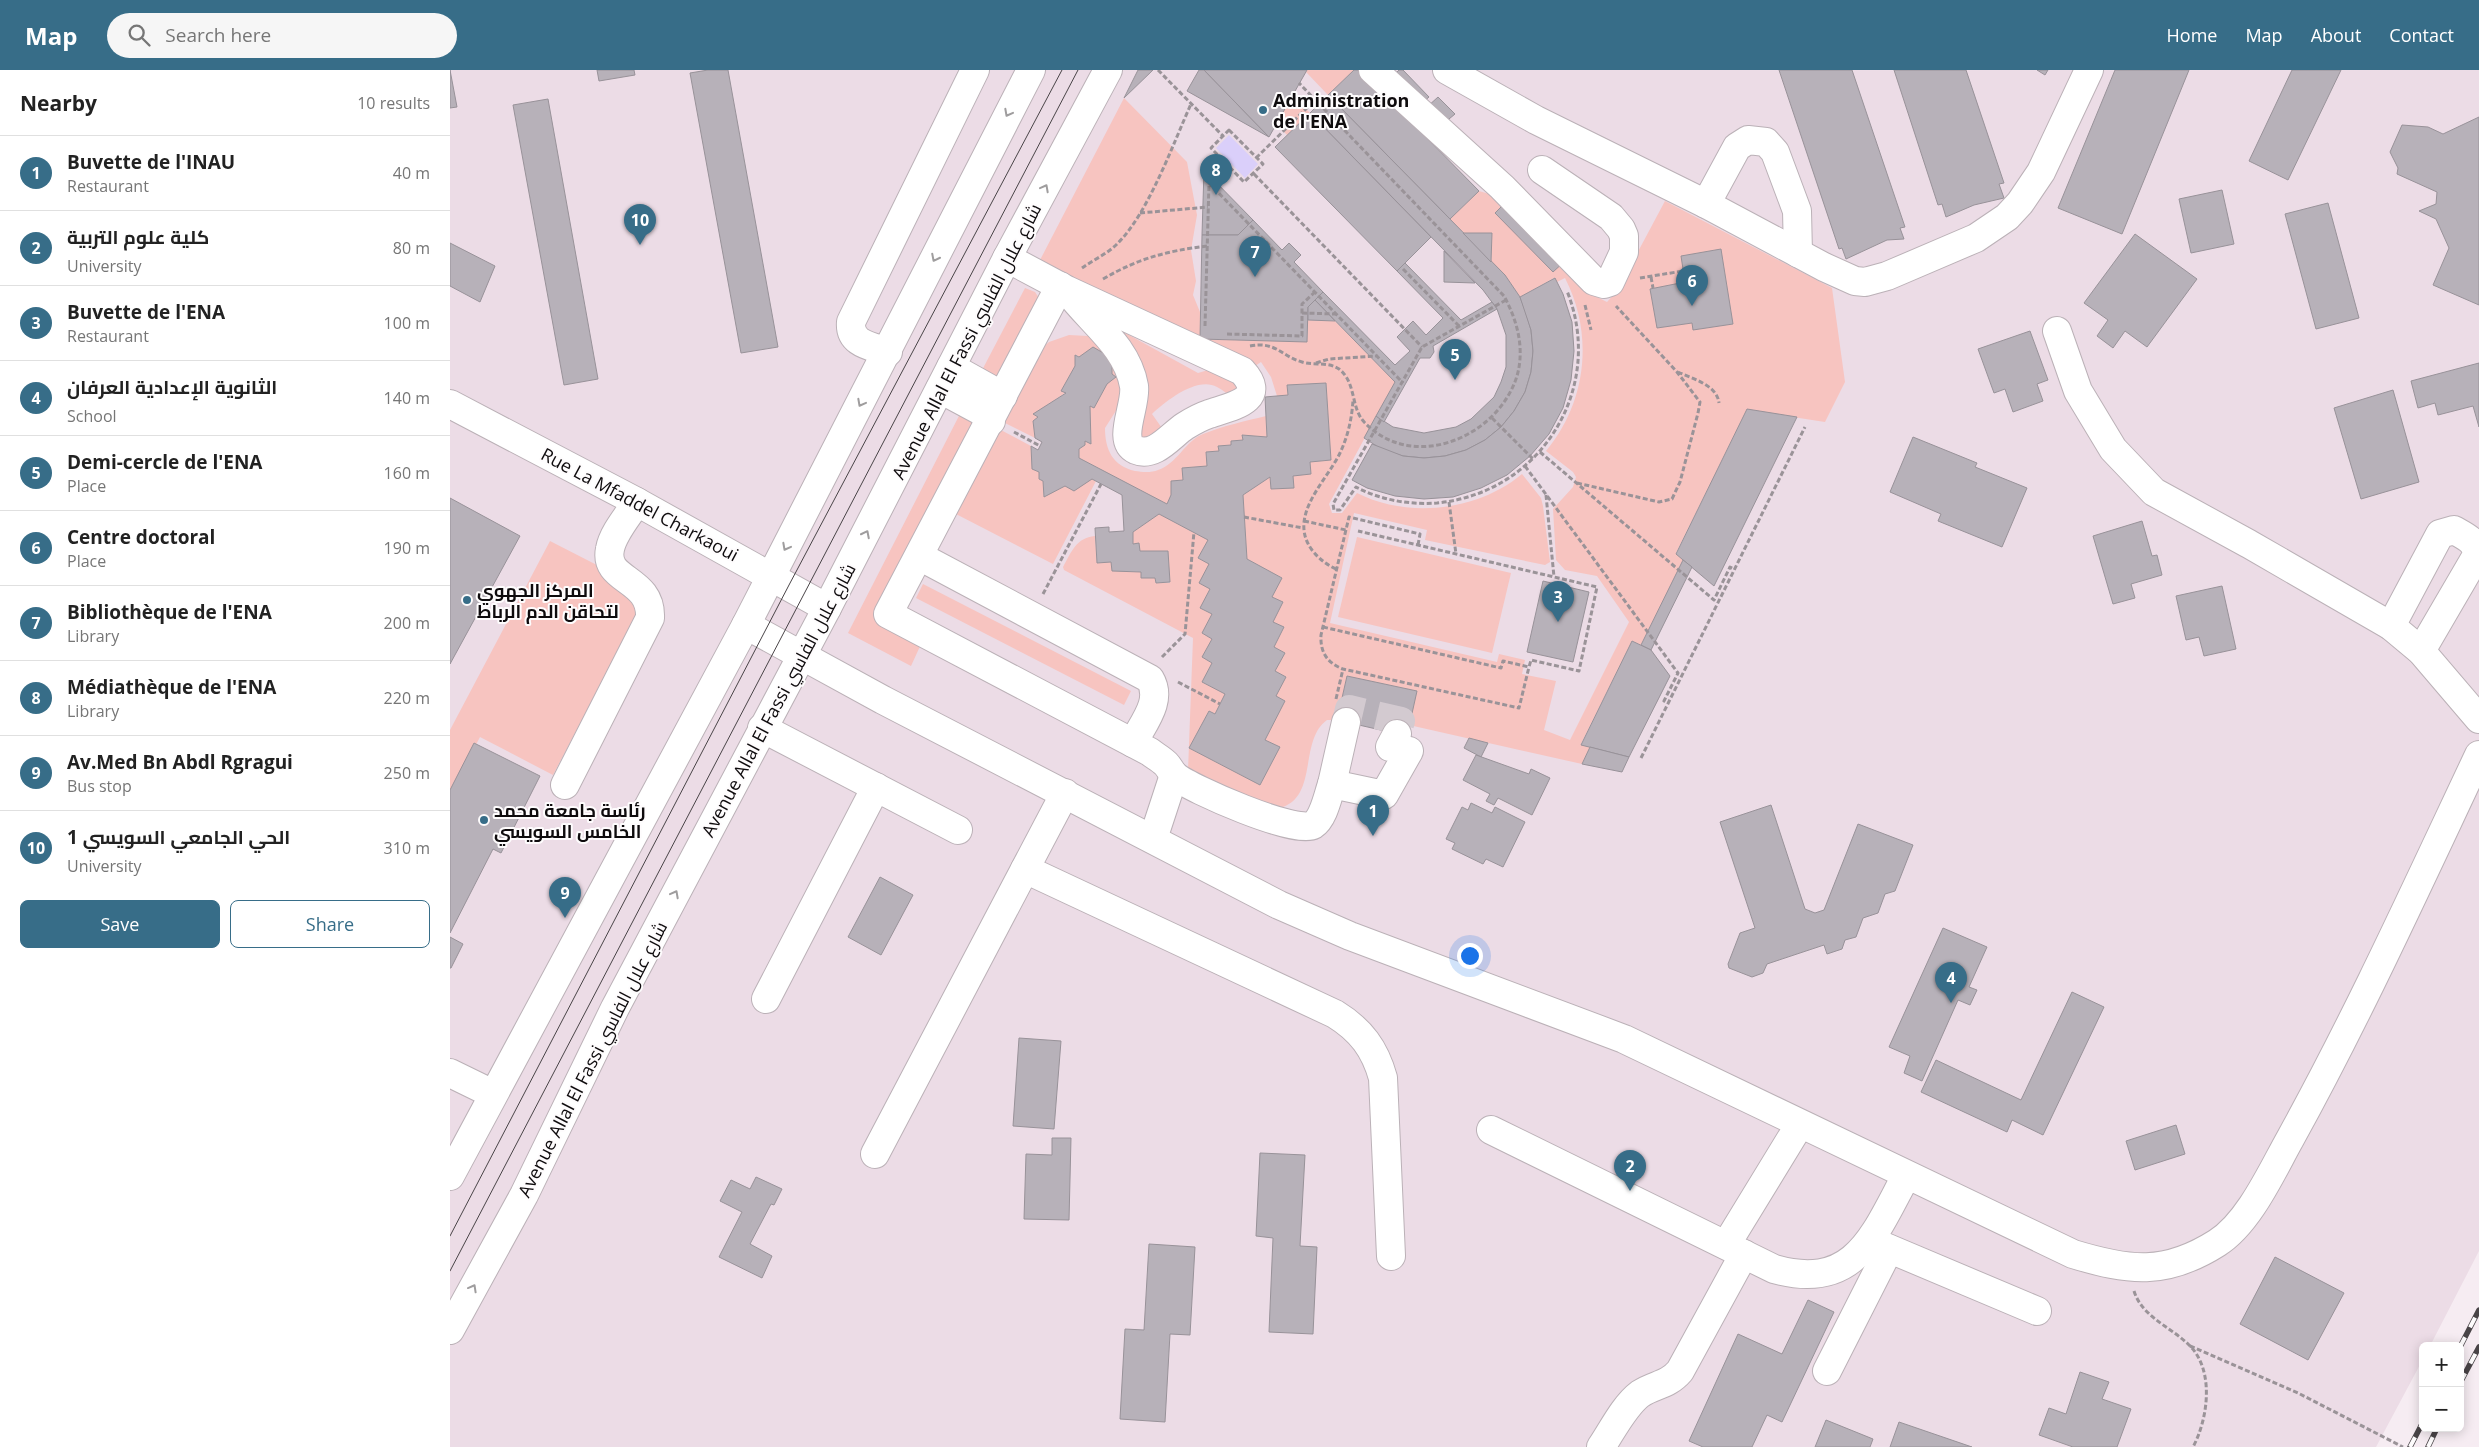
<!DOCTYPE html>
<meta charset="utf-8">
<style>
:root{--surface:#fff;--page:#f6f6f6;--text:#222;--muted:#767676;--line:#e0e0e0;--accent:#376d88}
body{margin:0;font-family:"Open Sans",Cairo,sans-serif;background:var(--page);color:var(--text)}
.controls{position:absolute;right:15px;bottom:15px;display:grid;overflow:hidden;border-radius:8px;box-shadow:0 2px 12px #0003}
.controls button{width:45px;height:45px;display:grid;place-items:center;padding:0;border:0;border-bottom:1px solid var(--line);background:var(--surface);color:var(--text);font:25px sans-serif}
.you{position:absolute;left:1019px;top:885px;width:18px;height:18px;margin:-12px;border:4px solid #fff;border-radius:50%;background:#1a73e8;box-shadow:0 0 0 8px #1a73e833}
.badge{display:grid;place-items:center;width:32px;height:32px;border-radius:50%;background:var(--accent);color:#fff;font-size:16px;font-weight:700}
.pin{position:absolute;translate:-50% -41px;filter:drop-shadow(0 1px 2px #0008)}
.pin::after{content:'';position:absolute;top:26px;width:18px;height:15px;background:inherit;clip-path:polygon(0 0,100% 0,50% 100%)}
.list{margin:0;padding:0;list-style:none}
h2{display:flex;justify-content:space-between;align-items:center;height:65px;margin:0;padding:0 20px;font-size:21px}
h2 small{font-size:16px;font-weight:400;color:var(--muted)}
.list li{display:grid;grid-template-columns:32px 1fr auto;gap:15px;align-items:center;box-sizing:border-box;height:75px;padding:0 20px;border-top:1px solid var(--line)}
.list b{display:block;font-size:19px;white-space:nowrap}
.list p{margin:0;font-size:16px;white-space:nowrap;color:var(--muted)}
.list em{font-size:16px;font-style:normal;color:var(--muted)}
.actions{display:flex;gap:10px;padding:15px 20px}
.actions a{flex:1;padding:11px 0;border:1px solid var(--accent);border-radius:8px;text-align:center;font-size:18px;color:var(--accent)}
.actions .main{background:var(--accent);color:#fff}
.icon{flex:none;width:28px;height:28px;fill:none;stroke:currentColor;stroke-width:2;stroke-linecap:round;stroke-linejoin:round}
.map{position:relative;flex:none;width:2029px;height:1377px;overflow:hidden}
header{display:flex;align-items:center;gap:30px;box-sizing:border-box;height:70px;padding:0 25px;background:var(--accent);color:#fff}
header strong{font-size:24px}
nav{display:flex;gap:28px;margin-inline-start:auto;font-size:18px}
.search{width:350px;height:45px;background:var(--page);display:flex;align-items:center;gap:12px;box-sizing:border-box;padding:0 18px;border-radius:28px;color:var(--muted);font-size:19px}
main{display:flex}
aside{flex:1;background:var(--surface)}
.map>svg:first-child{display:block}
.built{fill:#ecdce6}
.green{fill:#f7c4c0}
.water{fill:#dacffa}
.building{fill:#b7b1b9;stroke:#989299}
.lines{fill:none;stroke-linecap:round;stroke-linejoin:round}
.minor-tunnel{stroke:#d3cad0;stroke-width:28;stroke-dasharray:28 14;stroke-linecap:butt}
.minor-casing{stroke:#bbb1b7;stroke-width:30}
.path{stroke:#9a9398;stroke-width:3;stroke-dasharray:5 2.5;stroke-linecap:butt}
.minor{stroke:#fff;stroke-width:28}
.tram{stroke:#494447;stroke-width:1}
.rail-casing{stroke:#494447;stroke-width:5.5}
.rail{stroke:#fefcfd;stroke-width:4;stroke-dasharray:11;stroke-linecap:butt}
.oneway{stroke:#9f9d9e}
.poi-dot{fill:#376d88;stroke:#fefcfd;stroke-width:2}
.labels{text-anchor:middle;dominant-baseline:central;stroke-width:4;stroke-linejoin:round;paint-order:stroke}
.poi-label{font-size:18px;font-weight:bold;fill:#0e0b0d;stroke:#fefcfd;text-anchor:start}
.street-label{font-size:18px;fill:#0e0b0d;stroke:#fefcfd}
</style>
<header>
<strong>Map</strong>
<div class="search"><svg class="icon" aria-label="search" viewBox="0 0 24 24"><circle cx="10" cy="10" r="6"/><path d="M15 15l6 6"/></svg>Search here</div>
<nav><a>Home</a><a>Map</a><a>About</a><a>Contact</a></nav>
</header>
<main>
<aside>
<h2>Nearby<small>10 results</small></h2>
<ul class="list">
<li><span class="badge">1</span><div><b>Buvette de l'INAU</b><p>Restaurant</p></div><em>40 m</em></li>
<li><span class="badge">2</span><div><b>كلية علوم التربية</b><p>University</p></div><em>80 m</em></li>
<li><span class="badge">3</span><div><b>Buvette de l'ENA</b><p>Restaurant</p></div><em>100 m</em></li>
<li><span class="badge">4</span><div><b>الثانوية الإعدادية العرفان</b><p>School</p></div><em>140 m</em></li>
<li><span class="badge">5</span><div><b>Demi-cercle de l'ENA</b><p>Place</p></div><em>160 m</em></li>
<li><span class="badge">6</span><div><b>Centre doctoral</b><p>Place</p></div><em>190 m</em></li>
<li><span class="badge">7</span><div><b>Bibliothèque de l'ENA</b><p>Library</p></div><em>200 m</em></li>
<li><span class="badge">8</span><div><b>Médiathèque de l'ENA</b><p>Library</p></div><em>220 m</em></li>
<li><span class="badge">9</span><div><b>Av.Med Bn Abdl Rgragui</b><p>Bus stop</p></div><em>250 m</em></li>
<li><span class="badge">10</span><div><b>الحي الجامعي السويسي 1</b><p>University</p></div><em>310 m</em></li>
</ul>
<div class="actions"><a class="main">Save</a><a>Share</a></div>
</aside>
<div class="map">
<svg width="2029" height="1377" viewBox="0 0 2029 1377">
<rect width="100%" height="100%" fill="#f6ecf2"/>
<path class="built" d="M0 0H2029V1181L1980 1276H1973V1289L1926 1377H0Z"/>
<g class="green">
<path d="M857 0H904L878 25 856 2Z"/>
<path d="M842 25 860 43 837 65 826 54Z"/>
<path d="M674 28 737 92 747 145 741 180 746 211 743 225 750 242V269L857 271 858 250 885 251 945 312 879 434 882 443H892L907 423C958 449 1028 441 1072 404L1091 428 1093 436 1100 492 1095 495 975 470 977 460 904 443 880 553 1047 592 1049 584 1075 590 1072 604 1106 611 1094 660 1120 670 1179 552 1147 506 1115 500 1106 490 1103 439 1123 417 1126 407 1123 402 1096 381C1137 332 1144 264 1115 208L1107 212 1104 208 1070 227 1055 205 1041 192 1042 163H1013L1000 149 1029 121 1046 126 1115 191 1147 227 1157 232 1167 221 1215 131 1382 218 1395 312 1375 352 1297 340 1226 483 1233 490 1191 575 1182 571 1131 674 1140 677 1132 694 959 655 967 621 897 606 887 650H877C849 670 868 724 833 737 828 738 822 739 818 738 790 729 764 713 738 701L743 568 614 500 613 497C622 481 626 468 645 466L647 493 661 492 676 500 677 502H691V508H705L706 513H720L718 482 690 481 689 474H683V462L709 444 758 470 748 488 759 494 760 519 750 538 762 544 752 563 762 569 752 587 762 593 752 612 775 624 765 644 759 641 739 678 810 715 830 677 815 670 835 631 826 626 836 607 825 601 835 583 824 577 834 557 823 552 832 532 822 527 832 508 797 489 793 425 820 407 821 419 843 418V406L861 404 860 392 881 390 876 313 837 315 838 325 827 326 821 307 811 292 799 300 589 192Z"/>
<path d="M575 218 585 222 589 228 547 309 530 304Z"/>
<path d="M659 254 748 303 765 298 789 311 784 328C778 325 773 320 767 317 747 306 716 331 702 344L714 361 690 371Z"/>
<path d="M619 265 638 266 654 275 672 312 669 336 655 358C655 380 663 396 685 401 692 402 701 403 708 400 727 394 735 371 753 364 773 356 795 351 816 346L817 367 793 365V370L781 371V375L769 376V381L756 382 757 396 732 398 733 410 721 411V425L717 434 629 388V379L635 375V371L641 374 640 336 644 338 657 314 666 307 626 285 625 296 611 321 615 323 584 344 588 347 583 351 585 368 551 351 586 283 599 272Z"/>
<path d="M512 340 526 348 431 548 472 572 461 596 398 563Z"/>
<path d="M547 358 581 376 582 399 589 402V409L593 411 594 427 607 418 642 409 646 411 603 494 504 443Z"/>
<path d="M907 467 1061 503 1042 583 888 547Z"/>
<path d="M100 471 182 513 187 545 103 705 30 667 0 724V660Z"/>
<path d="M473 514 681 621 674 635 466 528Z"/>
</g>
<path class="water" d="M779 65 808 94 795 108 766 78Z"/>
<g class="building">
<path d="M0 0 7 37 0 38Z"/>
<path d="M147 0H184L185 5 149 11Z"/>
<path d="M258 0H278L328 277 291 283 240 3Z"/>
<path d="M688 0H703L674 28Z"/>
<path d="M749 0H754L819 67 737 21Z"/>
<path d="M754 0H857L819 67Z"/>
<path d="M904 0H910L1029 121 1000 149 878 25Z"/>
<path d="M949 0H953L979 27 967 37 940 9Z"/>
<path d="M1329 0H1402L1455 157 1450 158 1454 169 1437 170 1396 189 1392 178 1389 179Z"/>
<path d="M1444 0H1516L1554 113 1549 114 1554 128 1524 135 1496 147 1492 134 1488 135Z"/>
<path d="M1587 0H1598L1595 5Z"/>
<path d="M1665 0H1739L1672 164 1608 138Z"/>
<path d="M1842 0H1891L1838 110 1799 91Z"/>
<path d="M878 25 1055 205 1070 227 1075 240 1081 260 1083 281 1081 302 1075 322 1064 341 1051 357 1035 370 1016 380 995 386 974 388 953 386 933 380 914 368 926 346 943 357 974 363 1006 357 1021 349 1044 327 1051 312 1056 297V265L1047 239 1033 220 860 43Z"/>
<path d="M988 27 1005 44 993 54 977 37Z"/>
<path d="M98 29 148 309 114 315 63 35Z"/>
<path d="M860 43 981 167 947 201 825 77Z"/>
<path d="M2029 47V235L1983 215 1999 178 1986 149 1969 141 1986 134 1987 122 1947 104 1948 98 1940 82 1952 55 1978 57 1993 64Z"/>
<path d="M754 100 803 150 788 165H752Z"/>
<path d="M1772 120 1784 174 1741 183 1729 129Z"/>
<path d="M1056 132 1115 191 1103 202 1045 143Z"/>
<path d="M1878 133 1909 248 1866 259 1835 144Z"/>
<path d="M803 150 832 180 839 173 851 185 844 192 873 222 858 237 857 272 750 269 752 165H788Z"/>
<path d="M1013 163H1042L1041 192Z"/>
<path d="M1685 164 1747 209 1697 277 1675 261 1663 278 1647 266 1658 250 1634 233Z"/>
<path d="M0 173 45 196 30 232 0 216Z"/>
<path d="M1271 179 1283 254 1243 260 1242 253 1207 258 1200 219 1235 212 1231 186Z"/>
<path d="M994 181 1025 213 994 212Z"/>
<path d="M955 193 1011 250 1042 232 1047 239 983 276 984 282 980 288H970L934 352 926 346 945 312 865 230 873 222 945 295 960 281 947 267 963 251 976 265 993 248 947 201Z"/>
<path d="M1105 208 1113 224 1122 252 1124 281 1121 310 1113 338 1099 364 1080 386 1057 405 1031 418 1003 427 974 429 945 426 917 418 902 410 922 374 953 386 974 388 995 386 1016 380 1035 370 1051 357 1064 341 1075 322 1081 302 1083 281 1081 260 1070 227Z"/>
<path d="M865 230 885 251 858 250V237Z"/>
<path d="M1580 261 1598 310 1587 314 1593 331 1563 342 1555 319 1544 323 1528 279Z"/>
<path d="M643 277 662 288V304L666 307 657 314 644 338 640 336 641 374 635 371V375L629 379V388L717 434 721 425V411L733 410 732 398 757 396 756 382 769 381 768 376 781 375V371L793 370 792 365 817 367 815 327 838 325 837 315 876 313 881 390 860 392 861 404 843 406 844 418 821 419 820 407 793 425 797 489 832 508 822 527 833 532 823 552 834 557 824 577 835 583 825 601 836 607 826 626 835 631 815 670 830 677 810 715 739 678 759 641 765 644 775 624 752 612 762 593 752 587 762 569 752 563 762 544 750 538 760 519 749 513 759 494 748 488 758 470 709 444 683 462V474L689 473 690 481H718L720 512 706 513 705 508H691V502L662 501 661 492 647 493 645 458 659 457V462L674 461 672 425 642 409 624 421 615 416 594 427 593 411 589 409V402L582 399 581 376 588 380 592 372 585 368 583 351 588 347 583 344 616 323 611 321 625 296V285L629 287Z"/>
<path d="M2029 293V357L2023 336 1988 345 1985 333 1968 338 1961 311Z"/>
<path d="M1943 320 1969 412 1911 429 1884 338Z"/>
<path d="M1297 339 1347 347 1264 516 1226 484Z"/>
<path d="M1463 367 1527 393 1525 397 1577 418 1552 477 1488 451 1491 444 1440 422Z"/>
<path d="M0 428 70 466 0 594Z"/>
<path d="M1692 451 1702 486 1707 485 1712 505 1681 514 1685 528 1663 534 1643 466Z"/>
<path d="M1233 490 1242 497 1201 580 1191 575Z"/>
<path d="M1093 511 1139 522 1123 592 1077 582Z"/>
<path d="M1772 516 1786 579 1754 586 1749 567 1736 570 1726 526Z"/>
<path d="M1182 571 1201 580 1220 606 1179 687 1131 675Z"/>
<path d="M897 606 967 621 957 666 887 650Z"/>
<path d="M1019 668 1038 673 1031 687 1014 678Z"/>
<path d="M24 673 90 706 51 783 43 779 0 863V720Z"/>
<path d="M1140 677 1179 687 1172 702 1132 694Z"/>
<path d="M1026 685 1079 704 1081 699 1100 708 1082 745 1048 728 1044 735 1036 731 1040 724 1013 710Z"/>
<path d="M1021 733 1042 743 1045 737 1075 752 1053 797 1036 789 1033 794 1002 779 1005 773 996 769 1012 737 1018 740Z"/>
<path d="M1321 735 1355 839 1365 843 1374 840 1408 754 1463 775 1445 821 1435 824 1428 843 1413 848 1406 867 1395 870 1392 879 1377 884 1374 875 1317 894 1313 903 1302 907 1279 898 1278 894 1290 863 1305 858 1270 752Z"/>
<path d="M430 807 463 825 431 885 398 867Z"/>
<path d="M1493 858 1537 877 1519 917 1527 920 1520 935 1508 930 1472 1011 1454 1003 1460 986 1439 977Z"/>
<path d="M0 867 13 874 1 898H0Z"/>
<path d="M1622 922 1654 937 1593 1065 1562 1050 1557 1062 1471 1022 1486 990 1571 1030Z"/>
<path d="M569 968 611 971 604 1059 563 1056Z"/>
<path d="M1726 1055 1735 1084 1685 1100 1676 1071Z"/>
<path d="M602 1068H621L619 1150 574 1149 576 1084 602 1085Z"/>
<path d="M810 1083 855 1085 850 1176 867 1177 863 1264 819 1262 823 1168 806 1166Z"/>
<path d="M306 1107 332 1119 324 1135 321 1134 300 1174 322 1186 312 1208 269 1187 292 1142 270 1131 281 1110 300 1119Z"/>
<path d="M699 1174 745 1177 740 1265 720 1264 715 1352 670 1349 675 1259 694 1260Z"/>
<path d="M1825 1187 1894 1223 1858 1290 1790 1254Z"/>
<path d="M1358 1230 1384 1242 1332 1352 1317 1345 1302 1377H1253L1239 1371 1288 1264 1332 1284Z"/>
<path d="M1630 1302 1659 1312 1652 1329 1681 1339 1667 1377H1623L1589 1365 1599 1338 1616 1344Z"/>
<path d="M1376 1350 1423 1369 1420 1377H1365Z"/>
<path d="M1449 1352 1522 1377H1440Z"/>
</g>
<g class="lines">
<path class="minor-tunnel" d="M896 652 899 639 951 651 947 664"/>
<defs>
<g id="minor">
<path d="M923 0 1052 117 1144 211 1154 214 1160 212 1174 182V166L1171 159 1161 147 1092 100"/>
<path d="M997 0 1086 50 1256 134 1374 197 1405 211 1415 212 1437 206 1526 168 1557 147 1570 133 1591 102 1639 0"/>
<path d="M1256 134 1287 77 1298 70 1316 72 1325 82 1347 141 1348 183"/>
<path d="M557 188 617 220 792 301C820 331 778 337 759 344 750 347 743 351 735 356 721 365 705 388 686 380 666 371 687 335 684 316 677 275 639 251 617 220"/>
<path d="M610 216 438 544 700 682C705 686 711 689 716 694 719 697 721 702 725 706 741 719 846 765 863 755 874 748 878 725 882 714"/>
<path d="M1607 261 1628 321 1663 379 1704 422 1799 474 1941 556 1971 581 2029 649"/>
<path d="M438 282C421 276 399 274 401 252L525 0"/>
<path d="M501 297 553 326"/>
<path d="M490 319 531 341 541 351"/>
<path d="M0 334 187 432 377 538"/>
<path d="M469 486 700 609C713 631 693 653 683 673"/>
<path d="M296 555 433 630 829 835 900 866 1174 969 1623 1184C1679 1201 1715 1206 1767 1173 1799 1153 1822 1101 1840 1069 1909 944 1968 814 2029 685"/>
<path d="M1941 556 1990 464 2004 460C2016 467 2027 471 2027 485L1971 581"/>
<path d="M896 652 882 714 934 725 959 681 940 677 947 664"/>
<path d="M312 658 508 760"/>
<path d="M115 715 200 548C202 507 153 512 160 479 163 463 178 446 187 432"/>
<path d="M703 769 724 705"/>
<path d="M575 799 885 944C911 960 925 979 933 1008L941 1186"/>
<path d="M316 929 426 717"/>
<path d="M0 1003 43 1024"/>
<path d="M1041 1060 1324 1199C1405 1222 1424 1165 1456 1106"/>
<path d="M425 1084 615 723"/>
<path d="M0 1106 296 555 581 0"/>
<path d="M1421 1171 1587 1241"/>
<path d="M1276 1175 1350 1054"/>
<path d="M0 1260 74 1125 165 938 377 538 557 188 658 0"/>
<path d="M1377 1301 1439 1179"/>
<path d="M1151 1377C1162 1361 1174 1336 1190 1324 1205 1314 1217 1316 1230 1301L1294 1184"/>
</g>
</defs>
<use href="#minor" class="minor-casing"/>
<g class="path">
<path d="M708 0 773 66"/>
<path d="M779 60 813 94 794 112 761 78Z"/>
<path d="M806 88 865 30"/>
<path d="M804 104 972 277"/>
<path d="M690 143 758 137"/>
<path d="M632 198C643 190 657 184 667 174 698 144 723 74 741 34"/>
<path d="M953 199 1009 256"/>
<path d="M1201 207 1203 218"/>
<path d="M1190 208 1233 201"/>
<path d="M653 209C689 188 717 181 757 176"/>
<path d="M1056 230 972 277 883 434 884 440H890L906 417C930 430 960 435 987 433 1091 423 1156 318 1117 221"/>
<path d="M1135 235 1141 260"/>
<path d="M852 243 886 244"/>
<path d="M755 256 759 113 953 313"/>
<path d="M777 264 852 266V234L865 222"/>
<path d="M800 276C826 271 831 286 852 292 865 296 877 291 889 299 907 313 900 338 915 353 964 403 1048 367 1067 306 1075 278 1067 250 1054 226L849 13"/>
<path d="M866 293 879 289 926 286"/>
<path d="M1228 302C1243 309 1267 315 1269 333"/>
<path d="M1042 348 1083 389"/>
<path d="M564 362 590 376"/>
<path d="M1090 382 1264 530 1280 497 1284 499"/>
<path d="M1075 396 1228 603 1214 631 1218 633"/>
<path d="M1127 413 1209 432 1222 429 1230 412 1248 343 1250 332 1227 302 1166 236"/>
<path d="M1096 425 1104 507"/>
<path d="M999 432 1006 484"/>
<path d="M794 447 853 458"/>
<path d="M854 451 896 460"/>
<path d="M968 475 970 464 899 447 871 565C870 582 877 593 893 599L1069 638 1079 597"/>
<path d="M886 499C877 495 869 489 862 480 837 446 876 412 890 383 898 366 902 348 903 330"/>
<path d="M593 524 651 414"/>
<path d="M873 557 1051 598 1053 591 1079 597 1081 590 1129 601 1147 517 908 461"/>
<path d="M712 587 735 564 744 462"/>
<path d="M728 612 770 634"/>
<path d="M886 629 893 599"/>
<path d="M1191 688 1355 357"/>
<path d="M1684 1221C1692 1247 1721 1257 1739 1275 1765 1300 1758 1349 1743 1377"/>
<path d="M1740 1276 1848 1323 1953 1377"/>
</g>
<use href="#minor" class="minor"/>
<g class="tram">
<path d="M0 1166 339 515 612 0"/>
<path d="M0 1201 628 0"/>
</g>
<defs>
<g id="rail">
<path d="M2010 1277 2029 1240"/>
<path d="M2010 1313 2029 1277"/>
<path d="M1960 1377 1973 1352"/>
<path d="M1978 1377 1987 1358"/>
</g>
</defs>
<use href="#rail" class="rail-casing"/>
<use href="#rail" class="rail"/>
</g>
<defs><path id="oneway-chevron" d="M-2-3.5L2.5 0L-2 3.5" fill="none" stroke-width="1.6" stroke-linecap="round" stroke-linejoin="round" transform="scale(1.25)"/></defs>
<g class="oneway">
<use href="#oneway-chevron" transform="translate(558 43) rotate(118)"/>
<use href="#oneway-chevron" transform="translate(595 118) rotate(-62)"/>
<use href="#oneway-chevron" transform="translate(485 188) rotate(117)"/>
<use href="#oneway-chevron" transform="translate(411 333) rotate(118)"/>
<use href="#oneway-chevron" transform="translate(416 464) rotate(-63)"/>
<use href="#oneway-chevron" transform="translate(336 477) rotate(118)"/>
<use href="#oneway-chevron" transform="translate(225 824) rotate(-62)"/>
<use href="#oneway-chevron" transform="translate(23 1218) rotate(-61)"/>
</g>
<g class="poi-dot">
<circle cx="813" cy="40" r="5"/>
<circle cx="17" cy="530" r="5"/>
<circle cx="34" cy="750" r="5"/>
</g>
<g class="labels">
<g class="poi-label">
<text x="823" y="30">Administration<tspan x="823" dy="21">de l'ENA</tspan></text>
<text x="27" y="520">المركز الجهوي<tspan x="27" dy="21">لتحاقن الدم الرباط</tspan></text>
<text x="44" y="740">رئاسة جامعة محمد<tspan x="44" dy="21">الخامس السويسي</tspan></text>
</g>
<g class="street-label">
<text transform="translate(516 271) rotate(-63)">Avenue Allal El Fassi شارع علال الفاسي</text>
<text transform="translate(190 434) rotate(28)">Rue La Mfaddel Charkaoui</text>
<text transform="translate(328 630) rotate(-62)">Avenue Allal El Fassi شارع علال الفاسي</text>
<text transform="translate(142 989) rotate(-63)">Avenue Allal El Fassi شارع علال الفاسي</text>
</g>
</g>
</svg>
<div class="controls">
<button>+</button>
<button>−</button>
</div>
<div class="you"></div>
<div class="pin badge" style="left:923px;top:766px">1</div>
<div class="pin badge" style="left:1180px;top:1121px">2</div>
<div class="pin badge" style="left:1108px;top:552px">3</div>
<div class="pin badge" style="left:1501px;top:933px">4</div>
<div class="pin badge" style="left:1005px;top:310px">5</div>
<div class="pin badge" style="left:1242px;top:236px">6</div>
<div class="pin badge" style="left:805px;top:207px">7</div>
<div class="pin badge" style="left:766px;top:125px">8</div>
<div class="pin badge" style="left:115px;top:848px">9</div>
<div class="pin badge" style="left:190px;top:175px">10</div>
</div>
</main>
